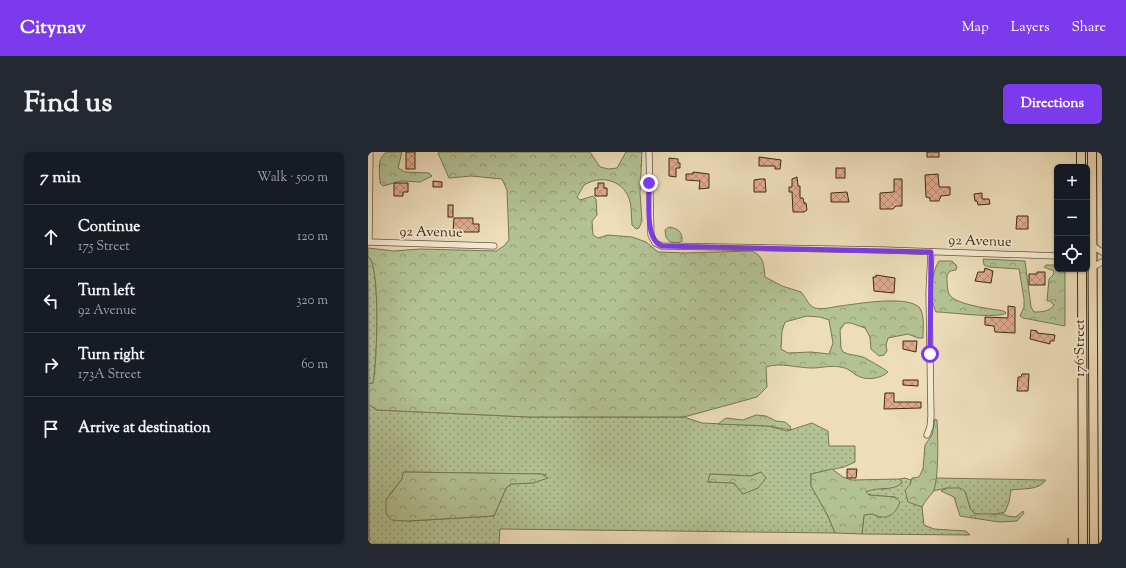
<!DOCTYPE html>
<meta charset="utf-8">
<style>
:root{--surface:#171b24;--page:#242831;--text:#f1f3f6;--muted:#9ea1a6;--line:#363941;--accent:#7c3aed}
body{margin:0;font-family:"Sorts Mill Goudy",serif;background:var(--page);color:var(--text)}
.controls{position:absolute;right:12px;top:12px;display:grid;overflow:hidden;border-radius:6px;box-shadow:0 1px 3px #0004}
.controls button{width:36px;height:36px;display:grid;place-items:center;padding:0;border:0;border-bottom:1px solid var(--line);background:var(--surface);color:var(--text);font:20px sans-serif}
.stop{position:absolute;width:12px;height:12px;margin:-9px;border:3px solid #7c3aed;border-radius:50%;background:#fff}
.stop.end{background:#7c3aed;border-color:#fff;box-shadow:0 1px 4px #0008}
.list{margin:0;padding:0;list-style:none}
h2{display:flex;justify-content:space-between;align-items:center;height:52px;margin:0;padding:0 16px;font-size:17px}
h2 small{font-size:13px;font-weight:400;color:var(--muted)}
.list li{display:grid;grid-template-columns:26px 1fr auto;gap:12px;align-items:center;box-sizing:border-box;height:64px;padding:0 16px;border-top:1px solid var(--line)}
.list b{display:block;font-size:15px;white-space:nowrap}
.list p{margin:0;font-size:13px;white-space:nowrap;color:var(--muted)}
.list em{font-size:13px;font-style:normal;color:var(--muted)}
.icon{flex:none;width:22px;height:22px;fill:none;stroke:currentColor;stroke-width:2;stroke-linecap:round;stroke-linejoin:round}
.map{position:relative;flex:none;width:734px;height:392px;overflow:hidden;border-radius:6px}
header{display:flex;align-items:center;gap:24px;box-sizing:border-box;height:56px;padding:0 20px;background:var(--accent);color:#fff}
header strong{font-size:19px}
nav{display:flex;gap:22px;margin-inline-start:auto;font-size:14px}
.intro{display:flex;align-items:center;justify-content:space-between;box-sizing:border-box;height:96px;padding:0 24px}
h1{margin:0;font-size:28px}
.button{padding:10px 18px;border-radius:6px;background:var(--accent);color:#fff;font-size:14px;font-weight:700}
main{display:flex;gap:24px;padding:0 24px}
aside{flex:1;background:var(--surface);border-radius:6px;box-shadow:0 1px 3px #0004}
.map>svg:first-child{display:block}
.grass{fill:url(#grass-dots);stroke:#787653;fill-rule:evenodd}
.forest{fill:url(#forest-crowns);stroke:#787653;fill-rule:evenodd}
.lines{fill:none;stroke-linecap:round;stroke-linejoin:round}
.stream{stroke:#758173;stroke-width:2}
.building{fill:url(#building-cross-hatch);stroke:#3d2912}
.minor-casing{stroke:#69563c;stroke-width:7}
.highway-casing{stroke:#3d2912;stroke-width:10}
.minor{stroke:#f3e9d2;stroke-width:5.5}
.highway{stroke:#edddba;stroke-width:8}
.route{stroke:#7c3aed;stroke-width:5}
.labels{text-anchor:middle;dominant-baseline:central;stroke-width:3.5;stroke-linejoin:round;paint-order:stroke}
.street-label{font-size:14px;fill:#3d2912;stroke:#f3e9d2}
</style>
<header>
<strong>Citynav</strong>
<nav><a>Map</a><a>Layers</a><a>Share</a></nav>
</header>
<div class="intro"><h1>Find us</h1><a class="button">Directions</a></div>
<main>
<aside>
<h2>7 min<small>Walk · 500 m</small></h2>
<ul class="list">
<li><svg class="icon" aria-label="ahead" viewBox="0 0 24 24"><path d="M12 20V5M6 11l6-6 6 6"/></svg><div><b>Continue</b><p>175 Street</p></div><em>120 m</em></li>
<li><svg class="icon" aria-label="left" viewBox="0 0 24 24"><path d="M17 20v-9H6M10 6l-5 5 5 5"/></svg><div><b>Turn left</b><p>92 Avenue</p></div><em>320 m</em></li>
<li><svg class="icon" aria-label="right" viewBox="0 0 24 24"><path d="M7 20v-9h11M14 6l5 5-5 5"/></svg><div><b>Turn right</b><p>173A Street</p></div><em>60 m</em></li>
<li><svg class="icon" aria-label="arrive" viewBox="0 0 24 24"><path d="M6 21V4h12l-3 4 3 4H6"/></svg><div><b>Arrive at destination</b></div></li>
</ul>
</aside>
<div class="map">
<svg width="734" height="392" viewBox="0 0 734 392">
<defs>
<pattern id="grass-dots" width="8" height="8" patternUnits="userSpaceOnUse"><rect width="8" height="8" fill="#b3c294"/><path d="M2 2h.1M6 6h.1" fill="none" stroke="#939e77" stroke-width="1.8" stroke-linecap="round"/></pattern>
<pattern id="forest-crowns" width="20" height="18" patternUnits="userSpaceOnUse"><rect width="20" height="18" fill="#b3c294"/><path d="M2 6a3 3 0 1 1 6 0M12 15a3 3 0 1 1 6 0" fill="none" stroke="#939e77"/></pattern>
<pattern id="building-cross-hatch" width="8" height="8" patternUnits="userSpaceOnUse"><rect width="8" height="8" fill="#e1ab8e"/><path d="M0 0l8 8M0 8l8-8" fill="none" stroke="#b88b73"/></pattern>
</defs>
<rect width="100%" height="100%" fill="#edddba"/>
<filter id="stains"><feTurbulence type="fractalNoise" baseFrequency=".005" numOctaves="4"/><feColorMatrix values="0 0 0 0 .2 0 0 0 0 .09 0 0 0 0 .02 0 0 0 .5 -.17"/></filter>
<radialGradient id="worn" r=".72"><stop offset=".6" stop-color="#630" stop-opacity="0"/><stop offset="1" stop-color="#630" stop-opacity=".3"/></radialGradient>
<g class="grass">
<path d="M0 104C13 113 9 213 5 231L0 232Z"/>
<path d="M0 252 9 258 161 265H316L334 271 400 274 419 279 444 271 460 279 461 294H487V310L476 315 443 322V334L460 364 467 381 132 377 131 392H0ZM36 320 173 322 178 323 165 331 143 332 138 336 126 364 40 369 22 342 34 327ZM393 320 390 336 375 341 366 331 340 330 342 322 383 324Z"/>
<path d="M537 326 543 328 542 334 547 351 554 355 556 373 566 377 598 379 602 383 494 382 496 363 505 362 512 366 527 345 501 343 498 340 505 336 518 337 534 331 532 327Z"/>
<path d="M567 326 678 328C670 339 655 336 643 338L641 350 637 360 623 363 607 362 602 356 597 339 579 336 565 339Z"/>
</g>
<g class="forest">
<path d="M19 0H34L30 16 37 20 61 21 64 24 52 30 33 29 15 34 12 31C12 21 8 6 19 0Z"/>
<path d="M72 0H222L232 15 241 17 249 16 258 0H274L272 41 274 69 271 76 268 77 264 73C263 64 264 54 261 46 253 27 232 23 216 33L209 45 212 48 225 44 228 47 229 63 224 69 225 83 230 86 240 83 264 85 278 90 290 100 318 101 384 99C396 104 396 114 397 125L414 134 433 140C438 145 440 154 447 156 455 158 464 155 472 154 489 152 537 143 551 155 557 162 555 177 555 186H550L540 182 520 186 518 193 519 199 516 203 511 204 503 197 502 185 497 176 483 171H477L472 178 473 196 475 200C481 203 488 203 495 205 499 207 517 217 520 220 513 227 497 229 488 223 482 219 480 216 472 215 463 213 454 216 444 216 429 216 412 210 398 215L399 235 389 245 316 265H161L9 258 0 252V232L5 231C9 213 13 113 0 104V96L26 99 52 97 128 99 136 94 141 88 139 38 134 27 103 24 81 26 70 1ZM439 164 452 165 461 168 465 191 461 202 443 200 420 201 413 197 414 179 417 170Z"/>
<path d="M301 75C309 76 315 80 314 89L310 91 302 90 298 85 297 78Z"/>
<path d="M615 107 657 109 663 155 666 160C672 160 682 160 686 153L682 149H679L681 127 685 123 686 119 676 115 678 113H689V117H697V174L655 166 652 164 656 155V147L651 117 621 115 616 113Z"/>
<path d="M571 109H584L589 114 588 118 582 119 579 123C579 128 579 138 581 142 587 153 624 157 636 159L638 161C629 167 581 160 568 160 561 146 563 122 571 109Z"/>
<path d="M388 263 398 264 408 269 417 270 422 274 423 278 400 274 350 272 358 266 375 268Z"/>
<path d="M567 267 569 268C570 280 571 331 565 340 561 345 557 349 554 355L540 350 537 338 542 333 544 326 551 325 555 317 557 293 564 283Z"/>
<path d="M464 317 475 325 484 328 532 327 534 331C524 340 510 334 498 340L501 343 527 345 532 350C527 364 517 369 505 362L496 363 494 382 467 381 460 364 443 334V322Z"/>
<path d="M35 320 174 322 180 326 165 331 143 332 138 336 126 364 40 369 23 368 18 361V348L34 327Z"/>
<path d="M393 320 398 326 390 336 375 342 366 331 340 330 342 322 383 324Z"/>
<path d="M579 336H592L597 339 602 356 607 362H636L639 364 648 365 655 359 656 361 649 369 631 370 592 364 586 345 573 339Z"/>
</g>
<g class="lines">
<g class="stream">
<path d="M0 129 1 392"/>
<path d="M700 387V392"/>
</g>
</g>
<g class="building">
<rect x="38" y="0" width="9" height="17"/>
<rect x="559" y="0" width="12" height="5"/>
<path d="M391 5 413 8 412 17H407V14H391Z"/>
<path d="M301 6 310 7V11H312V16H308V25L301 24Z"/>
<rect x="468" y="16" width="9" height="10"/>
<path d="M325 20 341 22V36L331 37 332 29 318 28V22H325Z"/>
<path d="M570 22 571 34 572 35H582V43L573 44 571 49H562V46L558 45 557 23Z"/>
<path d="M429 25 430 34H432V46H435L436 51H438L439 58 436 60H425L424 40H421V35H424V27Z"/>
<path d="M392 27H397L398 40H386V28Z"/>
<path d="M526 27H534V54H528L525 57H512V41L526 40Z"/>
<path d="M65 29 74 30V35H65Z"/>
<path d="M26 31H40V40H35V44H26Z"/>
<path d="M230 31H236V36H239V44H227V36H230Z"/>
<path d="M479 40 481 50H463V41Z"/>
<path d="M614 41V47H621L622 52 610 53 609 49H607L606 42Z"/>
<rect x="80" y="53" width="5" height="12"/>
<path d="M649 64H660V77H648Z"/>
<path d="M86 66H105V72H111V80H85Z"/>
<path d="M617 116 625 119 623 131 607 129 610 120H616Z"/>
<path d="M669 120H677V133H661V122H669Z"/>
<path d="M508 123 527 126 526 141 506 139 505 125H508Z"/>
<path d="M640 154 647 155V181L627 180 626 174 617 173V165L640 166Z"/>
<path d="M663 178 669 179V181L687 183 686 189H682V192L662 187Z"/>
<path d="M535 189H549L548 200 535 197Z"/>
<path d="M661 222 660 239H649L650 225H653L654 222Z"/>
<path d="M535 228H550V234L535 233Z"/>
<path d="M517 241H526V250H553V256L516 257Z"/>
<path d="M479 317H489L488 326H479Z"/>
</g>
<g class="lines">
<defs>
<g id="minor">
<path d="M281 0 283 83 287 91 294 94 516 98 689 104"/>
<path d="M0 90 126 94"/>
<path d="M1 90 2 0"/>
<path d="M725 94 734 100"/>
<path d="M725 115 734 110"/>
<path d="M559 283 562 275 563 264 561 141 563 100"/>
</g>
<g id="highway">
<path d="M713 0V15"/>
<path d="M724 0 726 392"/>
<path d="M714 117 715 392"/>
</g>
</defs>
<use href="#minor" class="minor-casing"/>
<use href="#highway" class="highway-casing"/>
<use href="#minor" class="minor"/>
<use href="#highway" class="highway"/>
</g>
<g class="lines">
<path class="route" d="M281 31C282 47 276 88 294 94L563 100 562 202"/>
</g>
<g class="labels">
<g class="street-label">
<text transform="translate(63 81) rotate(1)">92 Avenue</text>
<text transform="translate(612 90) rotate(2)">92 Avenue</text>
<text transform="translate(713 196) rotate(-90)">176 Street</text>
</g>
</g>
<rect width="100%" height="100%" filter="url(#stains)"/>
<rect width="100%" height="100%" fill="url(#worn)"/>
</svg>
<div class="controls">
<button>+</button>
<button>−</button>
<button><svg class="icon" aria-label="locate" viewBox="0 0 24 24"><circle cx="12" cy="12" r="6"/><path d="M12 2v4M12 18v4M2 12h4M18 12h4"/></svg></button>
</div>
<div class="stop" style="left:562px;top:202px"></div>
<div class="stop end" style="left:281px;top:31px"></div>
</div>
</main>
